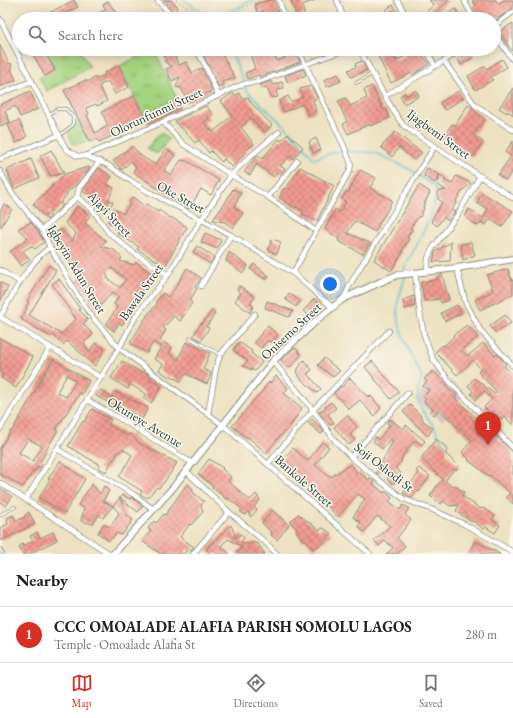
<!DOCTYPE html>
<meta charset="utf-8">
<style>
:root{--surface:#fff;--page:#f2f2f2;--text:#202124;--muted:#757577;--line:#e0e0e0;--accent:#d93025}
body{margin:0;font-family:"EB Garamond",serif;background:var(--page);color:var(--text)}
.you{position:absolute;left:330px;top:284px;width:14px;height:14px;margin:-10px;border:3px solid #fff;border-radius:50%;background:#1a73e8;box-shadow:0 0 0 6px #1a73e833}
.badge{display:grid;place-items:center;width:26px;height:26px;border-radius:50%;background:var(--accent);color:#fff;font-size:13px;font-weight:700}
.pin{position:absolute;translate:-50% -33px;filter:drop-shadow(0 1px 2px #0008)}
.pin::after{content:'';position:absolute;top:21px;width:14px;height:12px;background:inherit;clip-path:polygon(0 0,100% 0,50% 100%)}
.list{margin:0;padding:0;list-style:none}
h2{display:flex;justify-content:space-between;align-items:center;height:52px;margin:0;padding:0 16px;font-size:17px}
h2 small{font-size:13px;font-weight:400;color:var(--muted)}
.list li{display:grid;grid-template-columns:26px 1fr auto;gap:12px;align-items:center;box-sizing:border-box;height:56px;padding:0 16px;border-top:1px solid var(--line)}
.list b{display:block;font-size:15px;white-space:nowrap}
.list p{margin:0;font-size:13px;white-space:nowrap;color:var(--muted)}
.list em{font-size:13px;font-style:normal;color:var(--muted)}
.icon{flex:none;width:22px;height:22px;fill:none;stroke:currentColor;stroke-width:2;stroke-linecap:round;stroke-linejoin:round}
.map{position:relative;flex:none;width:513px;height:554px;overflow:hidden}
.search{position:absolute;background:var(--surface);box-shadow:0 2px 10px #0003;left:12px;right:12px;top:12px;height:44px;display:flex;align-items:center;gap:10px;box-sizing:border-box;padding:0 14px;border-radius:22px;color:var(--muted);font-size:15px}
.sheet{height:108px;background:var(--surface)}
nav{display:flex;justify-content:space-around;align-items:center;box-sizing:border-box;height:56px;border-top:1px solid var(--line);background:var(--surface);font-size:11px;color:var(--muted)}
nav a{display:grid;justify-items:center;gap:2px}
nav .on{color:var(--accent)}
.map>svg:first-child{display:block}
.built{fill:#f1d5bd}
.industrial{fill:#cec1ba}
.grass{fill:url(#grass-tufts);stroke:#62885a}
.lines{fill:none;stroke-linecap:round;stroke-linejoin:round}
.stream{stroke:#55c1ce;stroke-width:1.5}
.building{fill:url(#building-cross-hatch);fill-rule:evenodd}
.lane-casing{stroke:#868f7a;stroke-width:3.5}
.street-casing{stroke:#868f7a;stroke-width:6}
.secondary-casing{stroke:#868f7a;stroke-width:8}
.path{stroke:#868f7a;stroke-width:1;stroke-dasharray:1 3;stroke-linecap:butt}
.lane{stroke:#fff;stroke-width:2}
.street{stroke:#fff;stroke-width:4.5}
.secondary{stroke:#fff;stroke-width:6}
.labels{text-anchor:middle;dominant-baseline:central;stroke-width:3;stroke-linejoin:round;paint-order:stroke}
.street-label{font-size:13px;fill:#1f3d34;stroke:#fbf7ec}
</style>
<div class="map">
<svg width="513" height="554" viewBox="0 0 513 554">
<defs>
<pattern id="grass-tufts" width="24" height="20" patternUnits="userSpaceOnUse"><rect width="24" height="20" fill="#a5d481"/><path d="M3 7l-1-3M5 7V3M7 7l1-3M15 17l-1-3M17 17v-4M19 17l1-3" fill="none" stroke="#86ad6a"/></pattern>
<pattern id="building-cross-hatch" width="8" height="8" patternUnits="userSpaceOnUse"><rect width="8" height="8" fill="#f39b91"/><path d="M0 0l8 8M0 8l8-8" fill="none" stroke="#c48077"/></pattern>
</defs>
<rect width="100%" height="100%" fill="#fbf7ec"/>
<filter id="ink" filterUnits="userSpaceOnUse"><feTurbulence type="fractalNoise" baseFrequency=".025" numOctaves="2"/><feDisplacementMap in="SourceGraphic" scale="8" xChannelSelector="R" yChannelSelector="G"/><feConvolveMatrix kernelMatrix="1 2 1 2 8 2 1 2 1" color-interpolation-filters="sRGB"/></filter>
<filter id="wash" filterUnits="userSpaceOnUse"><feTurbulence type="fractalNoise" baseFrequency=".012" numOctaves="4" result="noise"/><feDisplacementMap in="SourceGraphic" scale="16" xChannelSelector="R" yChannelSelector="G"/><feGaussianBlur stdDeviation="0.9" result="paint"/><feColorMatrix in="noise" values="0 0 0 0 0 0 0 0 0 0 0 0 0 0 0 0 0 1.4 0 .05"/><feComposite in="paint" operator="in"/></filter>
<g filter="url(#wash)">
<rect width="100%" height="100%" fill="#ece1c0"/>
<path class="built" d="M49 258 80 307 89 319 85 327 63 347 13 317Z"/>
<path class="industrial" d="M438 371 465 393 442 421 415 399Z"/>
<g class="grass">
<path d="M47 49H79L90 67 47 91 39 78 54 69Z"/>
<path d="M154 49 175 95 177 102 173 100 143 114 119 66Z"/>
<path d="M80 121 93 141 73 144 68 131Z"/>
<path d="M161 132 169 139 157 154 147 148Z"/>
</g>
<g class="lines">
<g class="stream">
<path d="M184 0 212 19"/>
<path d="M216 19 253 0"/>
<path d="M230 49 244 82"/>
<path d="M245 86 247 91 295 136 314 159 331 153 344 150"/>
<path d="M348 151 376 153 409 169 435 186C441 205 414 249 405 267V271"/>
<path d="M405 275C404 285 399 293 398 303 394 328 412 355 422 377 412 401 419 407 434 426 436 429 437 434 439 437 441 441 445 444 447 447"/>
</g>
</g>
<g id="blocks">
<g class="building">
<path d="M74 0 78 7 54 19H37Z"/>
<path d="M163 0H171L178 7 173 12 167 5 168 4Z"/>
<path d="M269 0H274L280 19H265L263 11 257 13 255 4Z"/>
<path d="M291 0H315L302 5 304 14 301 15V19H296L295 12Z"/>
<path d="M429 0H449L435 13 438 17 436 19H418L434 5Z"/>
<path d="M472 0H496L498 4 504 0H513V8L496 20 481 19 473 8 476 6Z"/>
<path d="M108 1 116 13 110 17 109 14 101 19H88L106 9 103 5Z"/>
<path d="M393 5 402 19H391L385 10Z"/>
<path d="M456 9 461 19H448L445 15Z"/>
<path d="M513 23V52L499 32Z"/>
<path d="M0 45 9 64 11 63 12 68 11 69 16 80 0 87Z"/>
<path d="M30 49H43L55 70 45 76Z"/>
<path d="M161 49H171L179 65 186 62 192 73 202 68 212 91 188 102 181 88 176 87 180 77 172 81 166 69 172 66 165 62 166 59Z"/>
<path d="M214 49H219L235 78 222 82 224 85 219 87 202 52 206 50 208 53Z"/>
<path d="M264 49H281L274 53 277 61 285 58 282 49H294L300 62 260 77 259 75 248 79 245 73 255 69 250 53Z"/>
<path d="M403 49H422L424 53 422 54 429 64 413 75 411 73 391 83 377 54 382 52 383 54 390 50 396 61 407 55Z"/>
<path d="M471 52 474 57 461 65 458 59Z"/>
<path d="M502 59 507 67 491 77 493 80 475 90 468 76 485 66 487 69Z"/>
<path d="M362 61 367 70 351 77 348 70 356 67 355 64Z"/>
<path d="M119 65 129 87 115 94 108 81 99 86 107 101 97 106 96 104 86 108 89 114 87 115 95 133 108 126 102 112 134 96 145 118 123 128 122 126 112 131 114 135 99 142 97 139 90 142 64 90 86 80 87 82 96 77V79L105 75 104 73Z"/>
<path d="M303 69 306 75 288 83 285 76Z"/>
<path d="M338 74 341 81 327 87 324 80Z"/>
<path d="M271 81 273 85 282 82 284 88 276 91 278 97 272 98 266 87 262 89 260 85Z"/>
<path d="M311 86 317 98 313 100 316 111 308 115 303 104 284 112 279 101 288 96 291 102 303 97 300 89Z"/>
<path d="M372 86 383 110 386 109 390 118 370 126V124L348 134 343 124 347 122 338 101 346 98 350 106 367 98 364 90Z"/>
<path d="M513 88V115L508 111 507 113 499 108Z"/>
<path d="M416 90 419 96 404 104 400 96 405 93 406 96Z"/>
<path d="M30 91 38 109 20 117 15 106 5 111 10 122 0 126V105Z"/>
<path d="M458 91 463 98 445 110 440 103Z"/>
<path d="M233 93 235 96 239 93 243 99 248 97 251 103 272 125 265 132 251 118 241 127 254 144 245 151 246 152 232 167 224 159 222 162 211 151 209 153 199 140 195 143 181 127 180 128 175 121 206 106 211 112 207 116 209 118 204 123 213 132 232 116 221 101Z"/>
<path d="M177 102 180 109 149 124 145 117Z"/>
<path d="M468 105 485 119 473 135 483 142 473 157 443 137 452 124 455 126Z"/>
<path d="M19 120 27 137 16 143 8 125Z"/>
<path d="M395 132 422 153 414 160 399 147 392 157 381 147Z"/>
<path d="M288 134 303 147 293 159 290 156 280 166 285 169 280 175 277 172 274 177 257 164 250 175 244 172 256 157 257 155 262 159 279 139 281 141Z"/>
<path d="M316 138 321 150 313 153 309 142Z"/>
<path d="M513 141V170L506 180 498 175 511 156 505 152Z"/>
<path d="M132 146 140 155 154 164V163L156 164 166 149 175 155 164 170 171 175 181 160 187 161 219 180 211 195 201 189 189 209 133 172 136 167 131 161 122 170 113 161Z"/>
<path d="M51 150 64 173 51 176 40 156Z"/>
<path d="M31 159 39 178 14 189 7 170Z"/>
<path d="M88 167 90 168 79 182 66 193 67 194 60 203 63 205 54 214 50 210 48 212 51 216 47 220 33 204 52 187 51 186 65 174Z"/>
<path d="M300 167 334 186 317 221 302 214 304 211 296 207V208L279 198 284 188 286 189Z"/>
<path d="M99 168 112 177 107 184 114 188 108 200 113 202 109 208 82 191Z"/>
<path d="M427 168 445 178 444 180 452 184 456 176 471 183 463 190 456 201 457 202 451 210 455 212 448 221 444 217 437 226 431 221 442 202 438 199V191L446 190 438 185 439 175 435 183 424 176Z"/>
<path d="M360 170 376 178 370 188 392 200 388 209 380 222 375 232 355 221 347 233 370 243 363 254 338 241 339 239 325 229 330 220 335 209 340 212 346 202 342 199 346 191 348 193Z"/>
<path d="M419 185 430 192 423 207 424 208 420 217 419 216 410 228 412 229 407 237 409 238 402 251 403 252 391 271 374 260Z"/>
<path d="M233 189 241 193 234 207 243 213 233 228 225 222 213 220 225 203Z"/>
<path d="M482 193 513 211 502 227 490 219 486 225 481 222 478 226 465 217 469 209 483 218 488 209 477 203Z"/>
<path d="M133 197 144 206 146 204 158 212 159 210 170 218 171 217 187 227 165 266 137 249 139 247 117 233 120 229 108 222 115 209 123 214 131 203 129 202Z"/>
<path d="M4 204 12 209 0 228V212Z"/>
<path d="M77 206 90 215 85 223 106 241 101 246 114 250 122 258 120 261 134 265 136 262 153 274 142 290 143 291 127 318 122 325 119 323 114 331 106 325 117 307 114 304 119 296 113 292 98 308 89 300 91 297 77 280 81 277 74 270 75 269 51 237 61 229 72 242 76 233 65 223ZM112 268 126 279 120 288 107 278 108 277 106 274Z"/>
<path d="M31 222 39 233 44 242 35 249 31 246 23 251 30 260 21 266 10 252 28 238 18 229Z"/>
<path d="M205 233 221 240 217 249 201 242Z"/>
<path d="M272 239 281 242 277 254 268 250Z"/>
<path d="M451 242 450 261 433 262 435 252Z"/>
<path d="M471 242 475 255 463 260 461 244Z"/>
<path d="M197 246 214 257 210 264 193 252Z"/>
<path d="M229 252 248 266 243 273 226 261Z"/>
<path d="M254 264 269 276 266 280 250 269Z"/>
<path d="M49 265 56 270 29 315 61 334 76 319 52 284 59 279 80 309 79 310 88 319 83 324 93 334 84 343 89 352 95 343 105 349 95 366 67 341 63 345 53 335 51 337 21 319 27 308 26 307 29 302 27 301Z"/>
<path d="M187 268 201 278 195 287 197 288 190 301 192 303 180 321 174 316 163 328 166 330 160 340 172 348 169 353 178 360 186 342 210 353 203 369 211 373 207 384 186 374 181 382 170 375 169 377 159 370 163 364 154 359 161 347 153 342 147 353 130 343 148 314 157 304 156 302 163 293 168 297 174 290Z"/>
<path d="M508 269 512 281 513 280V294L480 310 475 300 493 291 487 275Z"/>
<path d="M442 274 449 300 441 303 440 299 424 301 421 282 435 280Z"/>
<path d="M0 282 8 287 0 302Z"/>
<path d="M240 286 255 297 250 303 253 306 250 313 235 301 241 293 237 290Z"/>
<path d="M289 293 300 301 296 307 285 299Z"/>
<path d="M414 296 415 306 405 309 403 300Z"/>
<path d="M314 299 321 306 305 323 304 322 308 314 303 311Z"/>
<path d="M267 301 293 311 289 317 265 308Z"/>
<path d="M457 305 462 313 445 321 441 313Z"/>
<path d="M212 310 215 314 206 327 209 328 201 341 193 336 201 323 202 324Z"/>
<path d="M505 315 511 323 496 333 490 326Z"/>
<path d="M467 325 478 337 461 350 468 356 483 343 495 356 497 354 506 364 504 366 513 374V425L505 417 502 420 492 411 490 413 484 407 492 399 484 391 476 400 471 394 473 391 468 386 474 378 495 394 497 392 478 372 481 369 473 360 457 375 435 352 443 345 444 346 454 336 453 335Z"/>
<path d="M268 326 278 335 272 342 267 341 261 348 254 342Z"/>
<path d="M0 338 33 357 16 388 1 378 3 374 0 372Z"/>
<path d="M239 342 252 351 251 353 262 362 255 371 243 366 248 361 233 350Z"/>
<path d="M294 348H296L301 355 289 368 281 360Z"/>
<path d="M324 358 340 371 333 377 318 365Z"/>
<path d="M53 359 89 381 82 394 80 393 56 429 58 430 45 452H46L40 462 42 464 40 468 38 466 35 471 34 470 23 487 0 474V448L11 430 12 431ZM67 375 76 381 66 397 57 392ZM28 439 42 446 33 461 19 453Z"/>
<path d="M304 360 312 370 307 374 321 389 317 393 301 379 296 372Z"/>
<path d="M122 361 142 373 143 371 151 378 150 379 162 386 151 403 143 398 146 394 130 384 128 389 111 378Z"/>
<path d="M372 361 399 392 391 399 365 367Z"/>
<path d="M433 371 448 386 447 388 457 395 455 398 513 452V504L506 497 510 493 490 475 489 476 468 460 469 459 462 452 472 440 439 410 434 415 430 412 433 409 424 402 426 399 423 397 429 390 423 386 427 381 424 379Z"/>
<path d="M276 376 288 388 284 393 302 408 289 428 282 435H281L266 453 248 437 247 438 232 426 264 389V388L269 382 270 383Z"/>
<path d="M350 378 368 397 370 395 381 408 374 416 360 400 349 409 334 393 341 386 342 387Z"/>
<path d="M101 390 111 397 114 391 148 408 142 419 128 410 127 412 96 396Z"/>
<path d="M331 402 336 408 328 414 334 423 330 425 319 412 326 408 325 407Z"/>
<path d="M410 405 423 418 422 420 433 428 428 436 403 412Z"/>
<path d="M92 409 111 420 108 424 118 430 126 435 131 434 139 443 177 463 165 481 159 488 157 487 147 498 140 494 142 491 119 477 132 455 123 449 118 452 114 460 113 459 106 472 98 468 100 465 68 446 83 421 84 422Z"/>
<path d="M347 415 357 427 350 435 355 440 349 445 334 427Z"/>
<path d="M312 419 324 431 321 434 308 423Z"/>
<path d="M390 419 403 429 406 425 425 441 422 445 415 440 403 455 401 460 402 461 395 468 401 473 393 484 387 479 390 475 382 470 378 474 376 473 393 441 390 439 382 449 373 441 376 437 378 440 390 425 387 423Z"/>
<path d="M436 439 447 448 446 454 459 467 456 470 454 469 445 481 453 487 454 485 464 492 462 496 481 509 482 508 487 510 495 516 492 520 500 525 495 533 486 527 484 529 473 521 472 522 456 511 459 505 450 506 443 501 441 504 430 496 439 483 443 480 421 458Z"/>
<path d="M322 442 329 447 315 465 328 476 329 475 331 477 351 464 358 474 360 472 368 480 370 478 375 482 373 484 384 493 385 491 392 498 389 501 400 510 403 505 409 508 405 515 411 520 397 538 405 546 397 554H386L393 548 385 540 379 546 374 540 390 526 377 516 364 532 358 526 361 523 353 517 365 499 358 494 338 517 323 501 279 464 293 448 308 461Z"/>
<path d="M209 459 223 468 222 469 231 477 228 481 250 500 256 494 260 500 254 507 257 510 251 517 248 512 245 515 240 511 242 509 228 498 226 499 220 493 212 487 213 486 198 474Z"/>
<path d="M60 461 85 479 65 513 39 498 50 479H48Z"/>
<path d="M419 468 430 476 419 492 417 491 412 498 403 493 419 473 416 471Z"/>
<path d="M92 484 100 494 104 486 109 491 103 501 113 506 103 518 99 514 93 524 81 521 84 508 78 505Z"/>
<path d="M187 484 193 489 192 491 204 502 201 505 203 512 191 525 190 524 180 537 194 547 191 550 188 548 184 554H161L142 541 151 531 148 528 154 521 156 523 164 514 165 515Z"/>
<path d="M0 488 12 497 6 506 0 502Z"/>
<path d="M122 495 130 499 131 497 143 506 138 512 120 498 127 515 133 520 122 535 117 533 109 541 98 533 103 524 110 527 119 513 113 506Z"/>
<path d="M272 510 289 525 277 540 271 535 272 533 262 523Z"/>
<path d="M29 512 35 524 0 541V528L8 524 7 518 13 515 16 521 25 517V515Z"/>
<path d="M298 514 319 530 323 528 332 534 321 544 313 549 305 539 303 541 296 531 297 529 290 522Z"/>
<path d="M231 525 236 538 241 534 244 538 241 542 249 544 253 542 258 544 265 554H236L242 547 228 539 221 546 230 554H210L207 550 208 547Z"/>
<path d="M37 532 40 538 53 532 57 540 29 554H22L19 547 22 544 23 546 33 541 30 536Z"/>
<path d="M475 541 500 554H468Z"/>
</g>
</g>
</g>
<g filter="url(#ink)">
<use href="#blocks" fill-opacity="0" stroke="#868f7a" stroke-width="1"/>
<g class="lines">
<defs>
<g id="lane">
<path d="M63 19 71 16"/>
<path d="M11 41 19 38"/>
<path d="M356 83 372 74"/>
<path d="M49 114 57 109H66L73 117V125L60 135"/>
<path d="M190 338 219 354"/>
<path d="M0 515 15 507"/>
<path d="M0 549 3 554"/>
</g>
<g id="street">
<path d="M157 0 175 19"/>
<path d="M279 0 285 19"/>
<path d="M337 0 344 19"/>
<path d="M397 0 408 19"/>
<path d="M464 0 474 19"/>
<path d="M0 19 66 149 77 156H85L108 165 131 181 147 191 231 235 293 273"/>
<path d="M494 26 513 12"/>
<path d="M494 33 513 60"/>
<path d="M196 49 206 67 218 95"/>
<path d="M298 49 344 146 351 164 350 170 293 273 332 307"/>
<path d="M359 49C374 74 386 103 404 126L513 198"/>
<path d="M426 49 435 66"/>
<path d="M444 61 475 105 513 130"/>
<path d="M0 94 32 81"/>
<path d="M385 96 444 61 462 49"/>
<path d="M163 122 183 144 231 175 268 197 316 231"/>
<path d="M85 156 163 122 236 87 247 83 258 82 347 49"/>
<path d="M0 159 59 135"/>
<path d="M0 171 12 193 42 230 50 247 81 301 94 319 119 348 223 425 370 554"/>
<path d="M77 197 92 209 108 232 131 251 168 275"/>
<path d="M268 197 297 161"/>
<path d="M42 230 77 197 79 188 100 161"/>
<path d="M457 268 465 301 480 330 513 366"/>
<path d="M0 270 20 282"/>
<path d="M427 272 428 258 432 249 458 214 480 176"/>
<path d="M415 273 419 308 424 335 433 359 450 382 513 448"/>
<path d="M201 286 231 235"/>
<path d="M343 299C353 276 368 256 380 235 399 205 416 175 435 146"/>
<path d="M0 317 100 377"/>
<path d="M0 317C14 293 27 264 50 247"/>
<path d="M273 361 313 410 336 442 351 457 379 480 404 499 433 510 464 524 513 552"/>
<path d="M87 400 124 421 192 463"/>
<path d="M208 414 216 368 220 355 255 314"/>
<path d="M0 429 50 348"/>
<path d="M57 449 133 494 153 509"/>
<path d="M351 457 408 393"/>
<path d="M268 464 313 410 389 331"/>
<path d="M186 471 229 512 265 542 277 554"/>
<path d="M0 483 110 554"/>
<path d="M26 499 119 348 136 316 168 275 201 220 231 175 253 154 279 132"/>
<path d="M193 554 229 512"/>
</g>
<path id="secondary" d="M113 554 171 490 223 425 273 361 318 319 343 299 385 280 397 275 457 268 513 259"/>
</defs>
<use href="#lane" class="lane-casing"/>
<use href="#street" class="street-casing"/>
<use href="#secondary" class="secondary-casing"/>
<g class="path">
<path d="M176 0 205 19"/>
<path d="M222 19 259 0"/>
</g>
<use href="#lane" class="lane"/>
<use href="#street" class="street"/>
<use href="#secondary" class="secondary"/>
</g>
</g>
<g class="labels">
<g class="street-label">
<text transform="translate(156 112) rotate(-25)">Olorunfunmi Street</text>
<text transform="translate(439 134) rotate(36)">Ijagbemi Street</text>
<text transform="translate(181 197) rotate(29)">Oke Street</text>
<text transform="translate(110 214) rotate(46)">Ajayi Street</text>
<text transform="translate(77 269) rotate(59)">Igbeyin Adun Street</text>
<text transform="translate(141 292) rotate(-55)">Bawala Street</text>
<text transform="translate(291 331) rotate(-43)">Onisemo Street</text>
<text transform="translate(145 422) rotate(31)">Okuneye Avenue</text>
<text transform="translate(384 467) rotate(38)">Soji Oshodi St</text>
<text transform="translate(304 481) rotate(41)">Bankole Street</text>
</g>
</g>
</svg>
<div class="you"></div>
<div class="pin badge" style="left:488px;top:445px">1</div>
<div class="search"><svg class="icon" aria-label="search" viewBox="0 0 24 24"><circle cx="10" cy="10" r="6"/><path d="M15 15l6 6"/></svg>Search here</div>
</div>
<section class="sheet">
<h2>Nearby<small></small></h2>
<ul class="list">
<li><span class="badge">1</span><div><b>CCC OMOALADE ALAFIA PARISH SOMOLU LAGOS</b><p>Temple · Omoalade Alafia St</p></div><em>280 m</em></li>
</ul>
</section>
<nav>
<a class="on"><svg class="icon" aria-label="map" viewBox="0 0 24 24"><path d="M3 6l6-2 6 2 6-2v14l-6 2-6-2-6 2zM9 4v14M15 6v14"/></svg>Map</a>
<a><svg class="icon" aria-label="directions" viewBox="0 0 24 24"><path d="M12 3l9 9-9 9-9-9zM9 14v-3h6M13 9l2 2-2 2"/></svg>Directions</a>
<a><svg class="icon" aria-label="saved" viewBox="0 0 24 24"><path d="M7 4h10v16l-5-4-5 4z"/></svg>Saved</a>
</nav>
